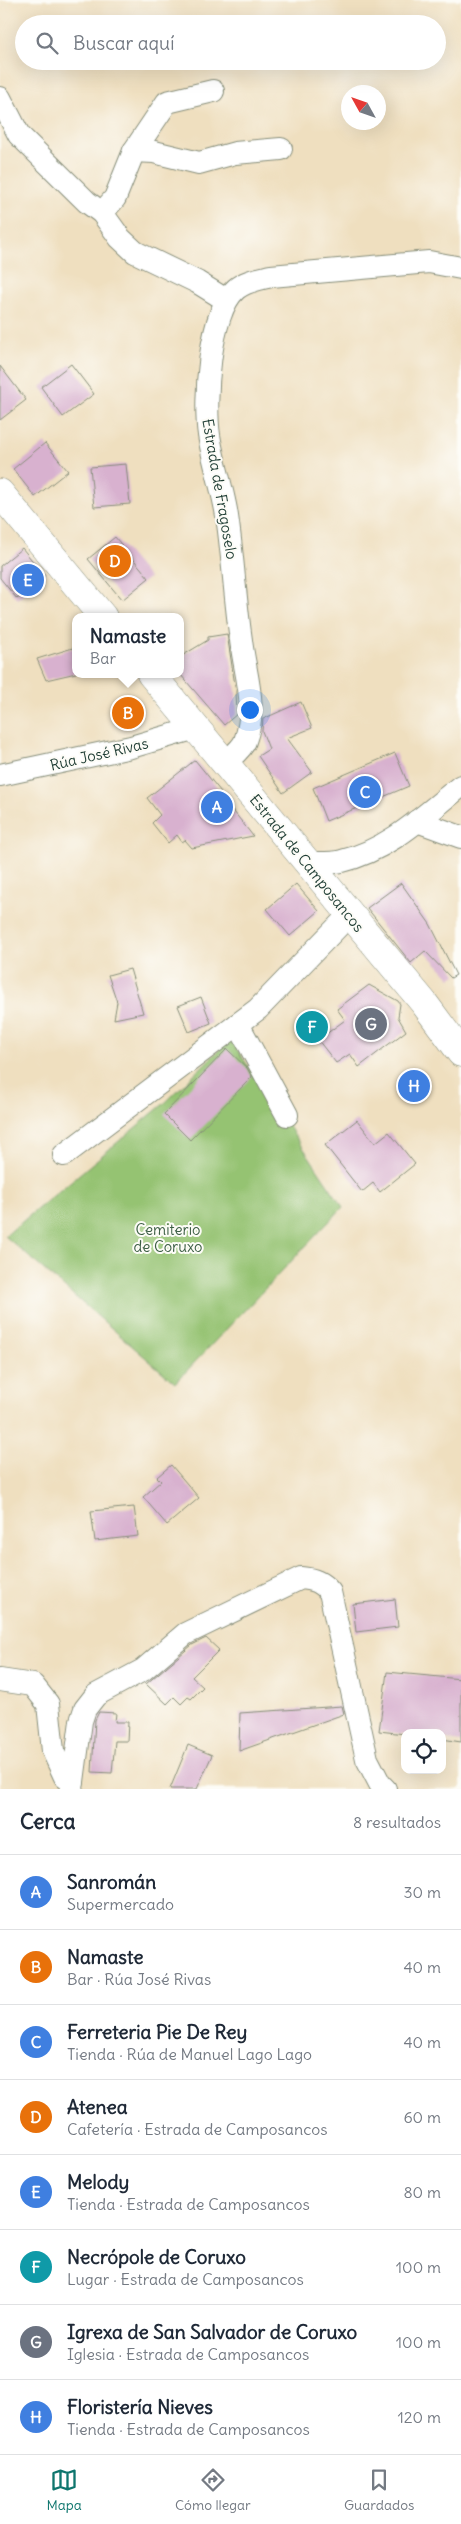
<!DOCTYPE html>
<html lang="es">
<meta charset="utf-8">
<style>
:root{--surface:#fff;--page:#f6f6f7;--text:#1f2937;--muted:#747a83;--line:#e0e1e3;--accent:#0f766e}
body{margin:0;font-family:Delius,sans-serif;background:var(--page);color:var(--text)}
.controls{position:absolute;right:15px;bottom:15px;display:grid;overflow:hidden;border-radius:10px;box-shadow:0 5px 20px #0002}
.controls button{width:45px;height:45px;display:grid;place-items:center;padding:0;border:0;border-bottom:1px solid var(--line);background:var(--surface);color:var(--text);font:25px sans-serif}
.compass{position:absolute;left:341px;top:85px;width:45px;height:45px;border-radius:50%;background:var(--surface);box-shadow:0 5px 20px #0002;rotate:310deg}
.you{position:absolute;left:249px;top:709px;width:18px;height:18px;margin:-12px;border:4px solid #fff;border-radius:50%;background:#1a73e8;box-shadow:0 0 0 8px #1a73e833}
.badge{display:grid;place-items:center;width:32px;height:32px;border-radius:50%;background:var(--accent);color:#fff;font-size:16px;font-weight:700}
.pin{position:absolute;translate:-50% -50%;border:2px solid #fff;box-shadow:0 1px 5px #0006}
.popup{position:absolute;left:72px;top:613px;width:112px;height:65px;box-sizing:border-box;display:grid;place-content:center;border-radius:10px;background:var(--surface);filter:drop-shadow(0 1px 4px #0005);font-size:16px;white-space:nowrap;color:var(--muted)}
.popup b{font-size:19px;color:var(--text)}
.popup::after{content:'';position:absolute;left:50%;top:100%;margin-left:-10px;border:10px solid transparent;border-top-color:var(--surface)}
.list{margin:0;padding:0;list-style:none}
h2{display:flex;justify-content:space-between;align-items:center;height:65px;margin:0;padding:0 20px;font-size:21px}
h2 small{font-size:16px;font-weight:400;color:var(--muted)}
.list li{display:grid;grid-template-columns:32px 1fr auto;gap:15px;align-items:center;box-sizing:border-box;height:75px;padding:0 20px;border-top:1px solid var(--line)}
.list b{display:block;font-size:19px;white-space:nowrap}
.list p{margin:0;font-size:16px;white-space:nowrap;color:var(--muted)}
.list em{font-size:16px;font-style:normal;color:var(--muted)}
.icon{flex:none;width:28px;height:28px;fill:none;stroke:currentColor;stroke-width:2;stroke-linecap:round;stroke-linejoin:round}
.map{position:relative;flex:none;width:461px;height:1789px;overflow:hidden}
.search{position:absolute;background:var(--surface);box-shadow:0 5px 20px #0002;left:15px;right:15px;top:15px;height:55px;display:flex;align-items:center;gap:12px;box-sizing:border-box;padding:0 18px;border-radius:28px;color:var(--muted);font-size:19px}
.sheet{height:665px;background:var(--surface)}
nav{display:flex;justify-content:space-around;align-items:center;box-sizing:border-box;height:70px;border-top:1px solid var(--line);background:var(--surface);font-size:14px;color:var(--muted)}
nav a{display:grid;justify-items:center;gap:2px}
nav .on{color:var(--accent)}
.map>svg:first-child{display:block}
.green{fill:#95c372;stroke:#5a8053}
.building{fill:#d8b1cf}
.lines{fill:none;stroke-linecap:round;stroke-linejoin:round}
.minor-casing{stroke:#878e7a;stroke-width:24}
.major-casing{stroke:#878e7a;stroke-width:29}
.minor{stroke:#fff;stroke-width:22}
.major{stroke:#fff;stroke-width:28}
.labels{text-anchor:middle;dominant-baseline:central;stroke-width:4;stroke-linejoin:round;paint-order:stroke}
.street-label{font-size:15px;fill:#1f3d34;stroke:#fdfcf7}
.park-label{font-size:15px;fill:#3c5e44;stroke:#fdfcf7}
</style>
<div class="map">
<svg width="461" height="1789" viewBox="0 0 461 1789">
<rect width="100%" height="100%" fill="#fdfcf7"/>
<filter id="ink" filterUnits="userSpaceOnUse"><feTurbulence type="fractalNoise" baseFrequency=".02" numOctaves="2"/><feDisplacementMap in="SourceGraphic" scale="10" xChannelSelector="R" yChannelSelector="G"/><feConvolveMatrix kernelMatrix="1 2 1 2 8 2 1 2 1" color-interpolation-filters="sRGB"/></filter>
<filter id="wash" filterUnits="userSpaceOnUse"><feTurbulence type="fractalNoise" baseFrequency=".0096" numOctaves="4" result="noise"/><feDisplacementMap in="SourceGraphic" scale="20" xChannelSelector="R" yChannelSelector="G"/><feGaussianBlur stdDeviation="1.12" result="paint"/><feColorMatrix in="noise" values="0 0 0 0 0 0 0 0 0 0 0 0 0 0 0 0 0 1.4 0 .05"/><feComposite in="paint" operator="in"/></filter>
<g filter="url(#wash)">
<rect width="100%" height="100%" fill="#efdfbf"/>
<path class="green" d="M230 1039 343 1207 175 1383 5 1236 166 1102Z"/>
<g id="blocks">
<g class="building">
<path d="M71 364 94 394 63 417 41 387Z"/>
<path d="M0 366 26 400 0 420Z"/>
<path d="M45 443 68 471 35 497 13 469Z"/>
<path d="M126 464 130 504 94 507 90 467Z"/>
<path d="M115 537 149 578 122 600 88 559Z"/>
<path d="M22 548 45 576 17 599 0 578V566Z"/>
<path d="M227 634 236 692 237 714 224 725 180 674V657L208 640V637Z"/>
<path d="M76 647V673L46 680 37 659Z"/>
<path d="M301 702 312 728 287 738 312 772 283 793 258 756 269 749 262 731 263 719Z"/>
<path d="M395 753 409 786 326 821 313 788Z"/>
<path d="M195 760 221 792 219 793 253 836 192 848 185 840 182 842 177 835 168 843 152 823 160 815 147 798Z"/>
<path d="M401 883 430 924 456 975 451 978 425 951 411 963 367 908Z"/>
<path d="M296 884 319 911 290 936 267 909Z"/>
<path d="M130 969 143 1013 114 1019 117 1002 108 975Z"/>
<path d="M369 985 398 1001 400 1004 398 1017 406 1031 359 1067 350 1054 336 1063 318 1040 345 1020 337 1009Z"/>
<path d="M201 997 211 1023 189 1032 178 1006Z"/>
<path d="M227 1049 247 1068 252 1077 190 1140 164 1114Z"/>
<path d="M357 1120 375 1143 389 1132 415 1164 380 1192 373 1183 362 1192 325 1145Z"/>
<path d="M171 1465 199 1498 167 1525 143 1497 161 1481 157 1477Z"/>
<path d="M134 1507 138 1536 95 1541 91 1511Z"/>
<path d="M395 1599 398 1627 356 1632 353 1604Z"/>
<path d="M206 1638 219 1650 192 1677 203 1687 191 1699 188 1697 181 1704 174 1697 167 1704 146 1684 192 1645Z"/>
<path d="M387 1672 461 1679V1742L442 1739V1733L405 1734 379 1731Z"/>
<path d="M342 1706 344 1714 239 1751 240 1713Z"/>
<path d="M99 1712 116 1713 115 1722H128L127 1741H115L112 1773 92 1772 95 1720Z"/>
<path d="M188 1745 212 1755 197 1789H170Z"/>
</g>
</g>
</g>
<g filter="url(#ink)">
<use href="#blocks" fill-opacity="0" stroke="#878e7a" stroke-width="1"/>
<g class="lines">
<defs>
<g id="minor">
<path d="M0 98 19 135 87 202 102 213 120 238 135 252 197 282 226 300"/>
<path d="M134 151 154 152 199 163 235 153 281 149"/>
<path d="M102 213 115 198 134 151 167 102 213 91"/>
<path d="M225 763C231 757 242 749 245 741 258 706 245 675 241 640 235 599 233 557 227 516 223 489 213 462 209 435 204 402 209 312 236 289 245 281 259 279 271 276L429 262 461 268"/>
<path d="M0 775 131 747 196 728"/>
<path d="M417 821 461 837"/>
<path d="M307 863C318 863 331 864 342 861 389 850 424 815 461 786"/>
<path d="M238 1024 287 1115"/>
<path d="M64 1155 258 1009 349 915"/>
<path d="M0 1680 33 1685 48 1704 53 1751 65 1777 73 1782"/>
<path d="M72 1789 81 1721 85 1709 96 1695 143 1670 185 1634 301 1578C314 1579 322 1582 330 1592L367 1759 380 1784 385 1789"/>
</g>
<g id="major">
<path d="M0 493 103 617"/>
<path d="M151 674 424 1003 461 1053"/>
</g>
</defs>
<use href="#minor" class="minor-casing"/>
<use href="#major" class="major-casing"/>
<use href="#minor" class="minor"/>
<use href="#major" class="major"/>
</g>
</g>
<g class="labels">
<g class="street-label">
<text transform="translate(220 489) rotate(80)">Estrada de Fragoselo</text>
<text transform="translate(99 754) rotate(-13)">Rúa José Rivas</text>
<text transform="translate(307 863) rotate(51)">Estrada de Camposancos</text>
</g>
<g class="park-label">
<text x="168" y="1229">Cemiterio<tspan x="168" dy="17">de Coruxo</tspan></text>
</g>
</g>
</svg>
<div class="controls">
<button><svg class="icon" aria-label="locate" viewBox="0 0 24 24"><circle cx="12" cy="12" r="6"/><path d="M12 2v4M12 18v4M2 12h4M18 12h4"/></svg></button>
</div>
<svg class="compass" viewBox="-18 -18 36 36"><path d="M0-13l5 13h-10z" fill="#e53935"/><path d="M0 13l5-13h-10z" fill="#747a83"/></svg>
<div class="you"></div>
<div class="pin badge" style="left:217px;top:807px;background:#3f7fe0">A</div>
<div class="pin badge" style="left:128px;top:713px;background:#e8710a">B</div>
<div class="popup"><b>Namaste</b>Bar</div>
<div class="pin badge" style="left:365px;top:792px;background:#3f7fe0">C</div>
<div class="pin badge" style="left:115px;top:561px;background:#e8710a">D</div>
<div class="pin badge" style="left:28px;top:580px;background:#3f7fe0">E</div>
<div class="pin badge" style="left:312px;top:1027px;background:#0f9aa8">F</div>
<div class="pin badge" style="left:371px;top:1024px;background:#6b7280">G</div>
<div class="pin badge" style="left:414px;top:1086px;background:#3f7fe0">H</div>
<div class="search"><svg class="icon" aria-label="search" viewBox="0 0 24 24"><circle cx="10" cy="10" r="6"/><path d="M15 15l6 6"/></svg>Buscar aquí</div>
</div>
<section class="sheet">
<h2>Cerca<small>8 resultados</small></h2>
<ul class="list">
<li><span class="badge" style="background:#3f7fe0">A</span><div><b>Sanromán</b><p>Supermercado</p></div><em>30 m</em></li>
<li><span class="badge" style="background:#e8710a">B</span><div><b>Namaste</b><p>Bar · Rúa José Rivas</p></div><em>40 m</em></li>
<li><span class="badge" style="background:#3f7fe0">C</span><div><b>Ferreteria Pie De Rey</b><p>Tienda · Rúa de Manuel Lago Lago</p></div><em>40 m</em></li>
<li><span class="badge" style="background:#e8710a">D</span><div><b>Atenea</b><p>Cafetería · Estrada de Camposancos</p></div><em>60 m</em></li>
<li><span class="badge" style="background:#3f7fe0">E</span><div><b>Melody</b><p>Tienda · Estrada de Camposancos</p></div><em>80 m</em></li>
<li><span class="badge" style="background:#0f9aa8">F</span><div><b>Necrópole de Coruxo</b><p>Lugar · Estrada de Camposancos</p></div><em>100 m</em></li>
<li><span class="badge" style="background:#6b7280">G</span><div><b>Igrexa de San Salvador de Coruxo</b><p>Iglesia · Estrada de Camposancos</p></div><em>100 m</em></li>
<li><span class="badge" style="background:#3f7fe0">H</span><div><b>Floristería Nieves</b><p>Tienda · Estrada de Camposancos</p></div><em>120 m</em></li>
</ul>
</section>
<nav>
<a class="on"><svg class="icon" aria-label="map" viewBox="0 0 24 24"><path d="M3 6l6-2 6 2 6-2v14l-6 2-6-2-6 2zM9 4v14M15 6v14"/></svg>Mapa</a>
<a><svg class="icon" aria-label="directions" viewBox="0 0 24 24"><path d="M12 3l9 9-9 9-9-9zM9 14v-3h6M13 9l2 2-2 2"/></svg>Cómo llegar</a>
<a><svg class="icon" aria-label="saved" viewBox="0 0 24 24"><path d="M7 4h10v16l-5-4-5 4z"/></svg>Guardados</a>
</nav>
